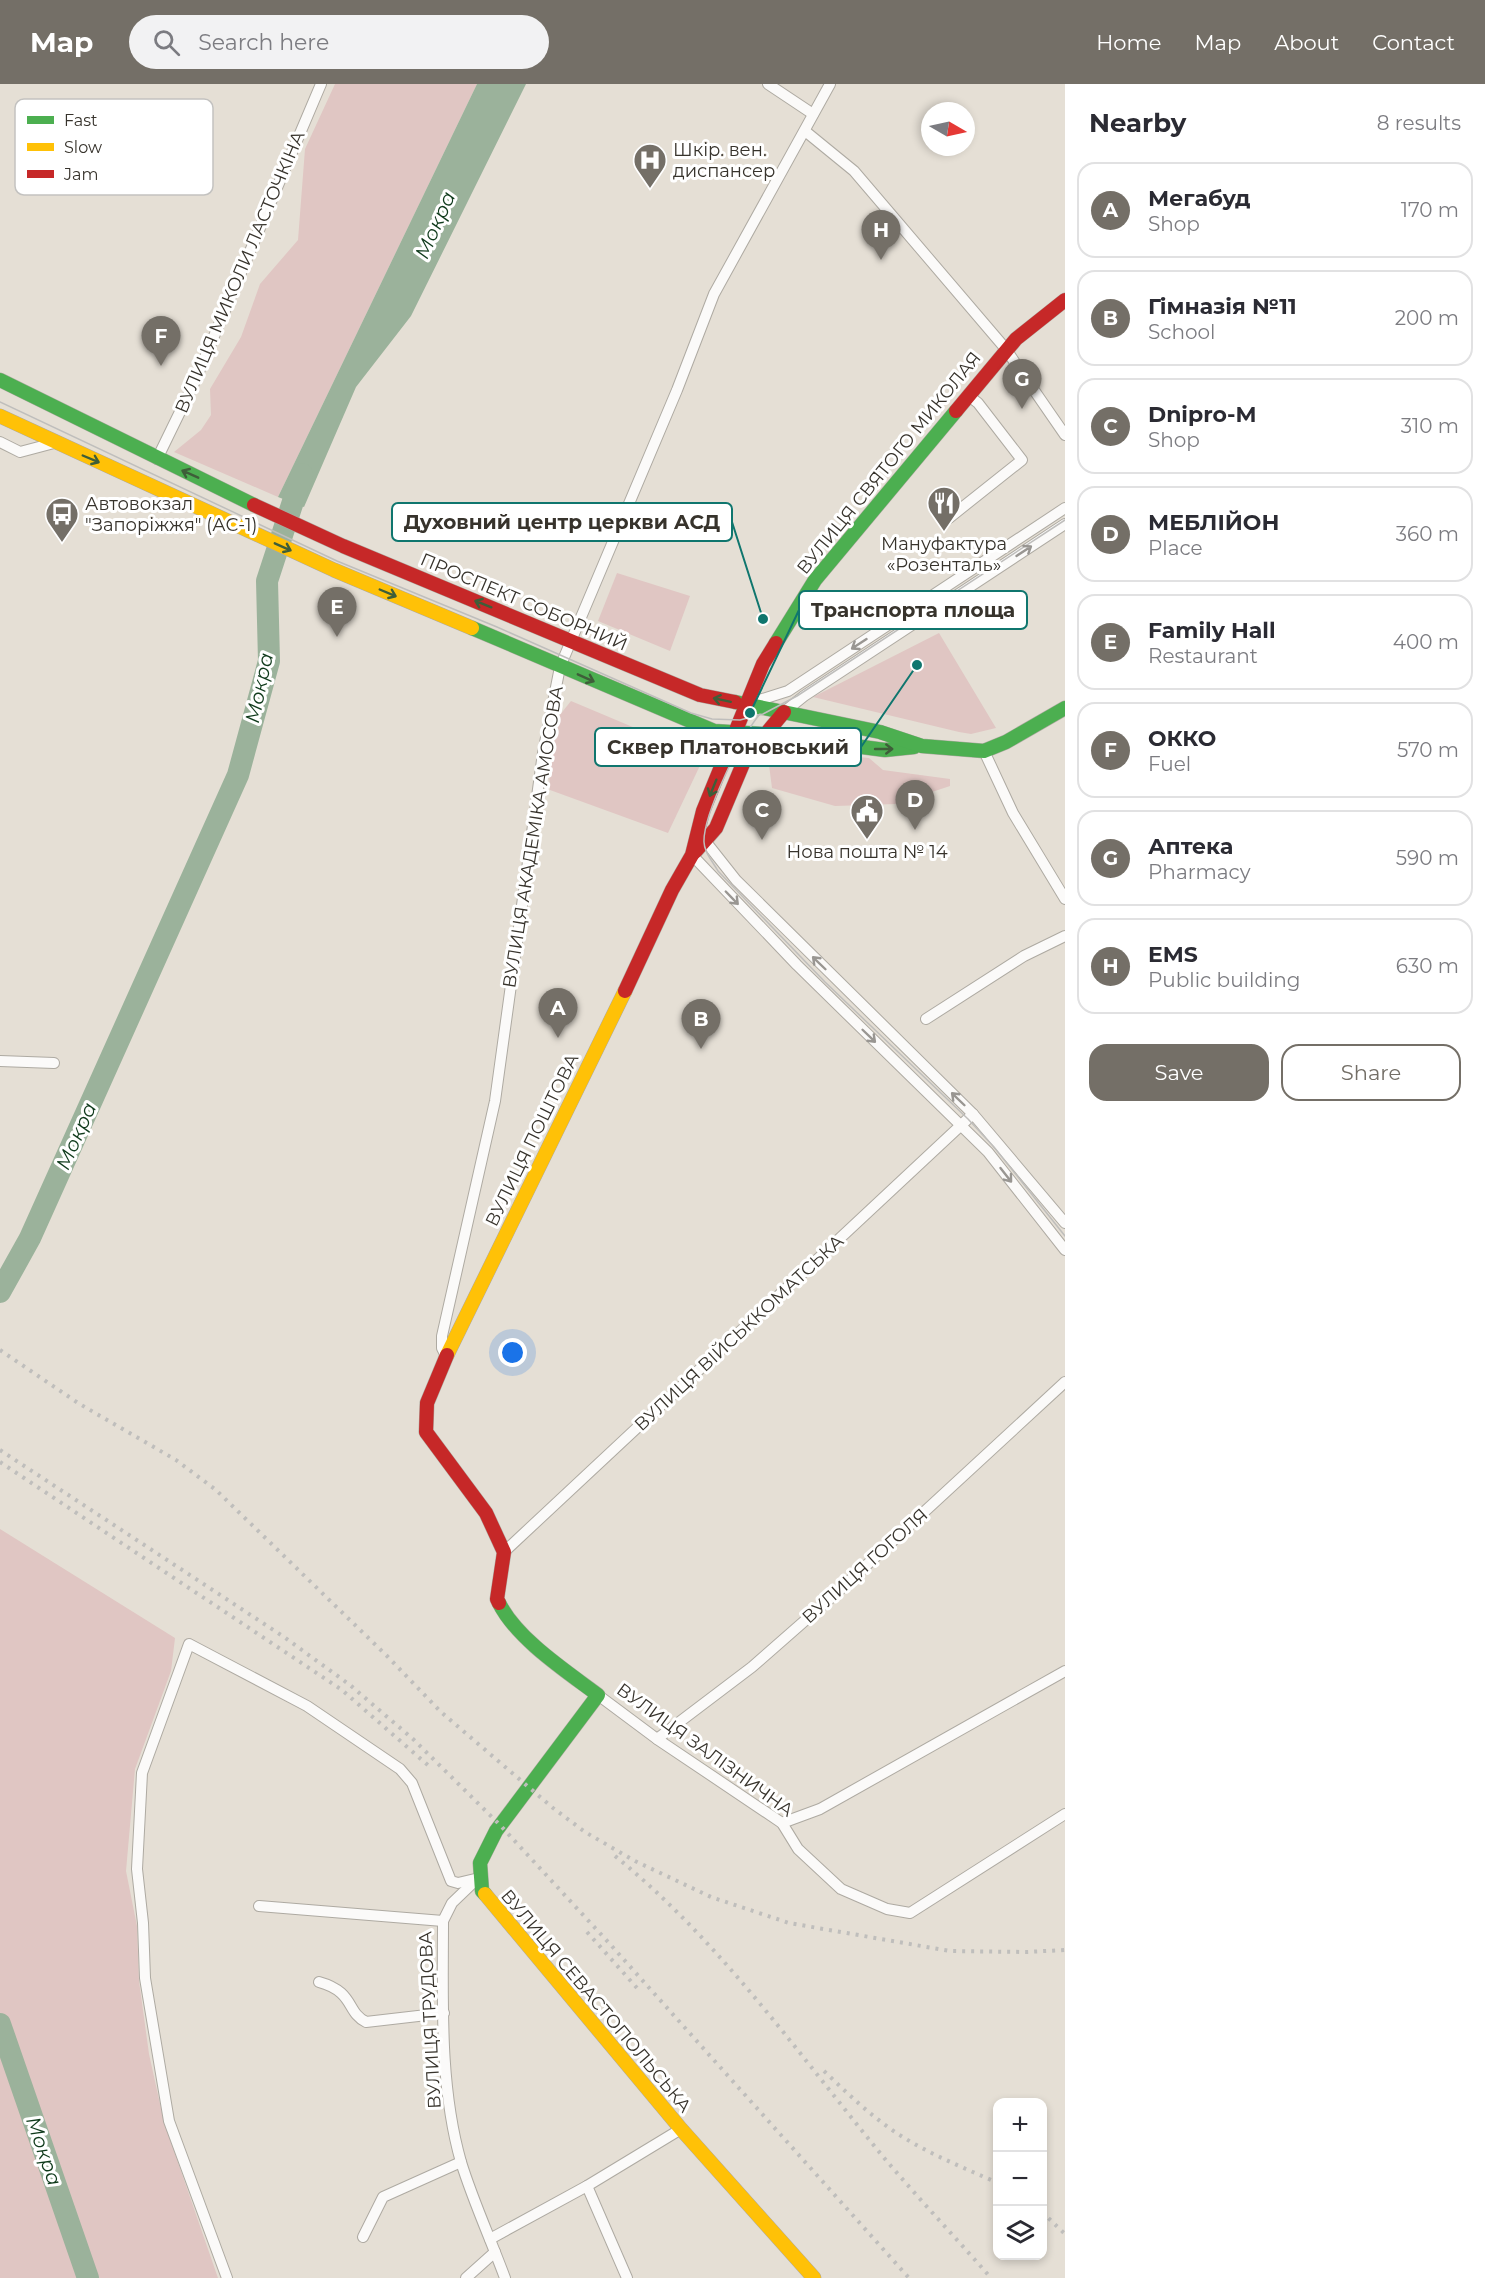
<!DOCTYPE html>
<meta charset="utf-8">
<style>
:root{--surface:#fff;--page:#f2f2f3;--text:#2b2b33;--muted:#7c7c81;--line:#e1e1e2;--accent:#746f67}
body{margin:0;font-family:Montserrat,sans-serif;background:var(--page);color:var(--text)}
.controls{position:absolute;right:18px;bottom:18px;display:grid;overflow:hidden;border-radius:12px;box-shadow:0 3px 9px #0003}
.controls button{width:54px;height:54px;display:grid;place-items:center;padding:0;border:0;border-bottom:2px solid var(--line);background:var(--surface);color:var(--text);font:30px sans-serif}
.compass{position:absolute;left:921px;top:18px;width:54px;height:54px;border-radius:50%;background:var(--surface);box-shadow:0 3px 9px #0003;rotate:99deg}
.you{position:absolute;left:513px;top:1269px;width:21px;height:21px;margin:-15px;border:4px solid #fff;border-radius:50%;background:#1a73e8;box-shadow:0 0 0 9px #1a73e833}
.badge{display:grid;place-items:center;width:39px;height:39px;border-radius:50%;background:var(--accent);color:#fff;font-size:20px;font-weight:700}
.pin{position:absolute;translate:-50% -50px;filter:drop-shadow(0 2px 3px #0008)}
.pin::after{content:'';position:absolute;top:32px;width:21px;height:18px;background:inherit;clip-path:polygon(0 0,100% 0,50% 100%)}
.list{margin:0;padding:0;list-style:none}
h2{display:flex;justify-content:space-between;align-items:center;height:78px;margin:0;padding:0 24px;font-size:26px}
h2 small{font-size:20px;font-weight:400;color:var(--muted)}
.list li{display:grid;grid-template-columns:39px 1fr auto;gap:18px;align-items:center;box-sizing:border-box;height:96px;margin:0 12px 12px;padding:0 12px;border:2px solid var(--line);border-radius:18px}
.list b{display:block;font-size:22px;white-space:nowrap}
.list p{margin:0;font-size:20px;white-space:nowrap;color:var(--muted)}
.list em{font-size:20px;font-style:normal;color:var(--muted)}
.actions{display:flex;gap:12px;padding:18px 24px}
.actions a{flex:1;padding:14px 0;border:2px solid var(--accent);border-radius:18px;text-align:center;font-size:21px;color:var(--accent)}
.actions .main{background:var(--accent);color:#fff}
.icon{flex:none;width:33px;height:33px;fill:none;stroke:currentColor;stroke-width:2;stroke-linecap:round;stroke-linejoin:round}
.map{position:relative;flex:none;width:1065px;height:2194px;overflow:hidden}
header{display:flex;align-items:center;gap:36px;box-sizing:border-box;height:84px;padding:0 30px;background:var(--accent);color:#fff}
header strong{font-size:28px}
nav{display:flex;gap:33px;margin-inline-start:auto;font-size:21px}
.search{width:420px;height:54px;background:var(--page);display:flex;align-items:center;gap:15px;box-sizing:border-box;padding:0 21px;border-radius:33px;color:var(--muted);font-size:22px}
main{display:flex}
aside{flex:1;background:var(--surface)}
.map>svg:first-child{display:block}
.green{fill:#e0c6c3}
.water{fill:#9bb29b}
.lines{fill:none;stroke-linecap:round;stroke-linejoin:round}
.river{stroke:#9bb29b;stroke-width:22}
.street-casing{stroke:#aeaaa2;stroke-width:12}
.fast-casing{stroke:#aeaaa2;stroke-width:15}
.slow-casing{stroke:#aeaaa2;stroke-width:15}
.jam-casing{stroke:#aeaaa2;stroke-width:15}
.street{stroke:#fbfaf9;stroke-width:10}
.fast{stroke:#4caf50;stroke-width:14}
.slow{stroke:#ffc107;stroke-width:14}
.jam{stroke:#c62828;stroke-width:14}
.tram{stroke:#bfbebc;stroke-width:1.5}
.rail{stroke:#bfbebc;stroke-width:4;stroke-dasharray:3 6;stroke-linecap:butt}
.oneway{stroke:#3e5e39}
.oneway2{stroke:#999692}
.labels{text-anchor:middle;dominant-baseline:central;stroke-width:6;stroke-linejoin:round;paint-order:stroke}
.poi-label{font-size:18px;fill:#37332c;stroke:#fff;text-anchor:start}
.street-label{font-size:18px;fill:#37332c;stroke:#fff}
.water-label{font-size:20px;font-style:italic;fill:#0f3a1b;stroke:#fff}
.key{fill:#fff;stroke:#c3c2c0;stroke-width:1.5}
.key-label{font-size:16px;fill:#37332c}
.leader{fill:none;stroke:#0f766e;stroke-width:2}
.callout-dot{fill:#0f766e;stroke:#fff;stroke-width:2}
.callout{fill:#fff;stroke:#0f766e;stroke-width:2}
.callout-label{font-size:20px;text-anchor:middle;font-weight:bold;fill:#37332c}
</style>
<header>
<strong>Map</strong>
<div class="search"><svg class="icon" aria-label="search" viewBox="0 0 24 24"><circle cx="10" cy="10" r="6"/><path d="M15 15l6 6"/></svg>Search here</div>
<nav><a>Home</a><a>Map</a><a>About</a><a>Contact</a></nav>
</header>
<main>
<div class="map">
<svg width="1065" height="2194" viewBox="0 0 1065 2194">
<rect width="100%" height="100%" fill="#e5dfd5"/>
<g class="green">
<path d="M335 0H477L278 413 174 368 201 346 211 331 210 305 241 253 260 200 298 156 305 65Z"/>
<path d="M617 489 690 512 670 567 598 537Z"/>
<path d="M939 549 996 644 971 650 959 648 813 613Z"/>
<path d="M571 617 704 673 668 749 550 706 549 687 559 632Z"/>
<path d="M799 668 869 674 883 686 950 695V702L896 720 835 722 772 704 769 681Z"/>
<path d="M0 1445 175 1554 171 1587 135 1685 126 1787 137 1842 139 1897 149 1970 164 2038 218 2194H0Z"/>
</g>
<path class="water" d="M477 0H526L411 232 356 303 304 423 278 413Z"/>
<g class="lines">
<g class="river">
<path d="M0 1208 30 1154 238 691 269 577 267 497 302 390"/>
<path d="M0 1940 88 2194"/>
</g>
<defs>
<g id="street">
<path d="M768 0 813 30"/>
<path d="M805 47 854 87 1005 264 1065 351"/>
<path d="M0 358 20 368 54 359"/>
<path d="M157 375 195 297 321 0"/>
<path d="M949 434 1022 376 978 319 969 312"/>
<path d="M753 618 788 607 1065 424"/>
<path d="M784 628 804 612 1065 440"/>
<path d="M984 667 1013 729 1065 815"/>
<path d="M702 753 736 796 973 1030 1065 1139"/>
<path d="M692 771 797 881 988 1068 1065 1166"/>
<path d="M926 935 1024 872 1065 852"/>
<path d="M0 977 54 979"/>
<path d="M446 1272 442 1264V1252L495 1017 543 669 560 583 677 306 714 210 830 0"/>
<path d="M504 1468 973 1030"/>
<path d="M598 1611 657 1655 782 1739 798 1765 841 1805 887 1825 910 1829 1065 1730"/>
<path d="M657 1655 752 1583 833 1512 1065 1298"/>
<path d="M782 1739 820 1725 1065 1587"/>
<path d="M476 1796 452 1819 443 1837C443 1916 439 2001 461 2078 473 2117 491 2156 505 2194"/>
<path d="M259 1822 443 1837"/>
<path d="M319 1898C355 1908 346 1928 366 1938L444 1929"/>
<path d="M587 2102 627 2194"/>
<path d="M363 2153 383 2113 461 2078"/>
<path d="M490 2155 587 2102 681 2045"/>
<path d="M227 2194 169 2037 145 1894 143 1839 137 1785 142 1689 189 1560 307 1622 400 1685 412 1699 451 1797 458 1799 479 1794"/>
<path d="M466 2194 495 2168"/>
</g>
<g id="fast">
<path d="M0 296 254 421"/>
<path d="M472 544 714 647 763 650 885 666 914 663"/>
<path d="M776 559 815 496 956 327"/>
<path d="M735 618 880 648 922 662 984 667 1006 658 1065 624"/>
<path d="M485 1810 482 1807 480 1779 496 1747 598 1611C566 1587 517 1555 499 1519"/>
</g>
<g id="slow">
<path d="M0 332 334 486 472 544"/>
<path d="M447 1271 625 907"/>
<path d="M485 1810 681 2045 814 2194"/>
</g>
<g id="jam">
<path d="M956 327 1016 255 1065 216"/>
<path d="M254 421 343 462 700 611 735 618"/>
<path d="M695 768 716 744 745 675 784 628"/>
<path d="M625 907 672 806 692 771 703 727 763 580 776 559"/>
<path d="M447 1271 427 1319 426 1348 486 1429 504 1468 497 1515 499 1519"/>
</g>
</defs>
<use href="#street" class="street-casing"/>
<use href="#fast" class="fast-casing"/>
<use href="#slow" class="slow-casing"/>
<use href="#jam" class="jam-casing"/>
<use href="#street" class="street"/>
<use href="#fast" class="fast"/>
<use href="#slow" class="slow"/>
<use href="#jam" class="jam"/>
<g class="tram">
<path d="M0 318 337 477 497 543 691 629 712 635 740 636 763 630 797 612 1065 436"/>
<path d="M760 630C742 651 703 731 704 758 704 768 713 778 718 787L825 898 968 1035 994 1063 1065 1152"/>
</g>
<g class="rail">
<path d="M0 1266 78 1319 176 1376 216 1406 387 1572 441 1628 553 1724 585 1748 635 1777 711 1813 789 1839 950 1867 1026 1868 1065 1866"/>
<path d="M0 1366 284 1553 350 1601 413 1655 500 1741 609 1859 909 2194"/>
<path d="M0 1378 342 1606 430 1683"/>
<path d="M615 1772C721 1858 799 1971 885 2075 919 2115 956 2154 991 2194"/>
<path d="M587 1848 637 1904"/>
<path d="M824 1987C848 2010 871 2032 898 2050 929 2070 964 2084 998 2099"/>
<path d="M1042 2128 1065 2150"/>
</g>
</g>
<defs><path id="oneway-shaft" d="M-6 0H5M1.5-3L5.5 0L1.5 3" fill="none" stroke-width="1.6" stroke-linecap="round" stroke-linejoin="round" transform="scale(1.5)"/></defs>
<g class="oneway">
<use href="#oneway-shaft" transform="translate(91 375) rotate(23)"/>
<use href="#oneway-shaft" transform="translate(190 390) rotate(-156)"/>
<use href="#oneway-shaft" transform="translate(283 463) rotate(24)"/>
<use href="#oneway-shaft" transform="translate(388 509) rotate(23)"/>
<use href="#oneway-shaft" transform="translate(483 520) rotate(-158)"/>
<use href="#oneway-shaft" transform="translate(586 594) rotate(24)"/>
<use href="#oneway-shaft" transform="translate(722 616) rotate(-168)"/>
<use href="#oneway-shaft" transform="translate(884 665)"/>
<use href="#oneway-shaft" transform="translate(713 704) rotate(112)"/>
</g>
<g class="oneway2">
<use href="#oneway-shaft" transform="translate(1024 467) rotate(-33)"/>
<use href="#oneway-shaft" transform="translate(859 560) rotate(147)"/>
<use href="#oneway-shaft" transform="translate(732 814) rotate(46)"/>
<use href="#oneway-shaft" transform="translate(819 879) rotate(-136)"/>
<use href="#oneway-shaft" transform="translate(869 952) rotate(44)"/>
<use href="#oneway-shaft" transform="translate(958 1015) rotate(-136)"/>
<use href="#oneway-shaft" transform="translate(1006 1091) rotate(52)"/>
</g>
<defs>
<symbol id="hospital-pin" viewBox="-11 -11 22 30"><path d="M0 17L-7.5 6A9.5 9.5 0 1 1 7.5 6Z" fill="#746f67" stroke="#fff"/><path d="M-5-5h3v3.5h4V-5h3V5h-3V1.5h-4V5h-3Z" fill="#fff"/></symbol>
<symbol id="restaurant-pin" viewBox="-11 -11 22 30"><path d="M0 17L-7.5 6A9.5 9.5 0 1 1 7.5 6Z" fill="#746f67" stroke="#fff"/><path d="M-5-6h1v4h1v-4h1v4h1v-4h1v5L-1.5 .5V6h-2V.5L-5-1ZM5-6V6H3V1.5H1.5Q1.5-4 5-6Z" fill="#fff"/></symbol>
<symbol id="bus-pin" viewBox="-11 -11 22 30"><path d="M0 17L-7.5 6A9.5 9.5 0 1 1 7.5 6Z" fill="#746f67" stroke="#fff"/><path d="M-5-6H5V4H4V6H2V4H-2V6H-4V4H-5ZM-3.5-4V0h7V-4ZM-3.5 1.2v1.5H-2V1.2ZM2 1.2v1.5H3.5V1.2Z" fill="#fff"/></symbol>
<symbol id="civic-pin" viewBox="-11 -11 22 30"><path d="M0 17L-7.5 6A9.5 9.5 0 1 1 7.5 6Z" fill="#746f67" stroke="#fff"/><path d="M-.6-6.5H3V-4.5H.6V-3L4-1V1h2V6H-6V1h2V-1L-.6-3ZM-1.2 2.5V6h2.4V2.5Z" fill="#fff"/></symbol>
</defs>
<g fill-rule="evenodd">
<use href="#hospital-pin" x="631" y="57" width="38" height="52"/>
<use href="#restaurant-pin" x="925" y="400" width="38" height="52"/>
<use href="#bus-pin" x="43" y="411" width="38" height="52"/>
<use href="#civic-pin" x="848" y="708" width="38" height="52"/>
</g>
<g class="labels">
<g class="poi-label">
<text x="673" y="66">Шкір. вен.<tspan x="673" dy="21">диспансер</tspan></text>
<text x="85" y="420">Автовокзал<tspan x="85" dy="21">"Запоріжжя" (АС-1)</tspan></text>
<text x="944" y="460" text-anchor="middle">Мануфактура<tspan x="944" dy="21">«Розенталь»</tspan></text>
<text x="867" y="768" text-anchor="middle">Нова пошта № 14</text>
</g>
<g class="street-label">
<text transform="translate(240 188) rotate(-67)">ВУЛИЦЯ МИКОЛИ ЛАСТОЧКІНА</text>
<text transform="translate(889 379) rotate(-51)">ВУЛИЦЯ СВЯТОГО МИКОЛАЯ</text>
<text transform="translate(524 518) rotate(23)">ПРОСПЕКТ СОБОРНИЙ</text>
<text transform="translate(533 753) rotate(-81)">ВУЛИЦЯ АКАДЕМІКА АМОСОВА</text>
<text transform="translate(532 1056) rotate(-64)">ВУЛИЦЯ ПОШТОВА</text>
<text transform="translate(739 1249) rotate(-43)">ВУЛИЦЯ ВІЙСЬККОМАТСЬКА</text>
<text transform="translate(865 1482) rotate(-42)">ВУЛИЦЯ ГОГОЛЯ</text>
<text transform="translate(705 1666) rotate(36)">ВУЛИЦЯ ЗАЛІЗНИЧНА</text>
<text transform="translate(596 1917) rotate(50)">ВУЛИЦЯ СЕВАСТОПОЛЬСЬКА</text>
<text transform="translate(430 1936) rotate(-93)">ВУЛИЦЯ ТРУДОВА</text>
</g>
<g class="water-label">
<text transform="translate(435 141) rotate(-66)">Мокра</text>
<text transform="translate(259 604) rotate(-78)">Мокра</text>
<text transform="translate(76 1052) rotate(-66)">Мокра</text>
<text transform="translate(44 2067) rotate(71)">Мокра</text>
</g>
</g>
<rect x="15" y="15" width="198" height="96" rx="9" class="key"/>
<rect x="27" y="32" width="27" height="8" fill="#4caf50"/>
<rect x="27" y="59" width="27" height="8" fill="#ffc107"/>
<rect x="27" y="86" width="27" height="8" fill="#c62828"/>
<g class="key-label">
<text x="64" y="42">Fast</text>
<text x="64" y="69">Slow</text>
<text x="64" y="96">Jam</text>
</g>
<path class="leader" d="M763 535L732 438M750 629L799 526M917 581L861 663"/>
<g class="callout-dot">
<circle cx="763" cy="535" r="6"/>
<circle cx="750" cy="629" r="6"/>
<circle cx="917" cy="581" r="6"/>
</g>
<g class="callout">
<rect x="392" y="419" width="340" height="38" rx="6"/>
<rect x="799" y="507" width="228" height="38" rx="6"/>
<rect x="595" y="644" width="266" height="38" rx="6"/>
</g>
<g class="callout-label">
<text x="562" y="445">Духовний центр церкви АСД</text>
<text x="913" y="533">Транспорта площа</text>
<text x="728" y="670">Сквер Платоновський</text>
</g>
</svg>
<div class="controls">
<button>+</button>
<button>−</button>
<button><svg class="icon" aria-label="layers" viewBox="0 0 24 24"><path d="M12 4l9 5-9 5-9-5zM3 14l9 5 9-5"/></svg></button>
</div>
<svg class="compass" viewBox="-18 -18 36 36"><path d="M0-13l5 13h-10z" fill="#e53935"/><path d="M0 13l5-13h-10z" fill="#7c7c81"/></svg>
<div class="you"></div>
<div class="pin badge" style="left:558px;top:954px">A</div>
<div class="pin badge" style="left:701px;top:965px">B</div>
<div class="pin badge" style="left:762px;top:756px">C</div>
<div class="pin badge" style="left:915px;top:746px">D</div>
<div class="pin badge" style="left:337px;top:553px">E</div>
<div class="pin badge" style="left:161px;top:282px">F</div>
<div class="pin badge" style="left:1022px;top:325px">G</div>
<div class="pin badge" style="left:881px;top:176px">H</div>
</div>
<aside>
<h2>Nearby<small>8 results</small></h2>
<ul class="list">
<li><span class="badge">A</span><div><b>Мегабуд</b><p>Shop</p></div><em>170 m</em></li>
<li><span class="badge">B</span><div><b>Гімназія №11</b><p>School</p></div><em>200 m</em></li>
<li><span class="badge">C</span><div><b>Dnipro-M</b><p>Shop</p></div><em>310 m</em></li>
<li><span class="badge">D</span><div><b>МЕБЛІЙОН</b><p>Place</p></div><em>360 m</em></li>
<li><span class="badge">E</span><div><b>Family Hall</b><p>Restaurant</p></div><em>400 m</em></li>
<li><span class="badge">F</span><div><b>ОККО</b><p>Fuel</p></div><em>570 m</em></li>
<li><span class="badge">G</span><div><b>Аптека</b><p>Pharmacy</p></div><em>590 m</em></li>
<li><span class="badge">H</span><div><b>EMS</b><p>Public building</p></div><em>630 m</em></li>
</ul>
<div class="actions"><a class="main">Save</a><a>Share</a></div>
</aside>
</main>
